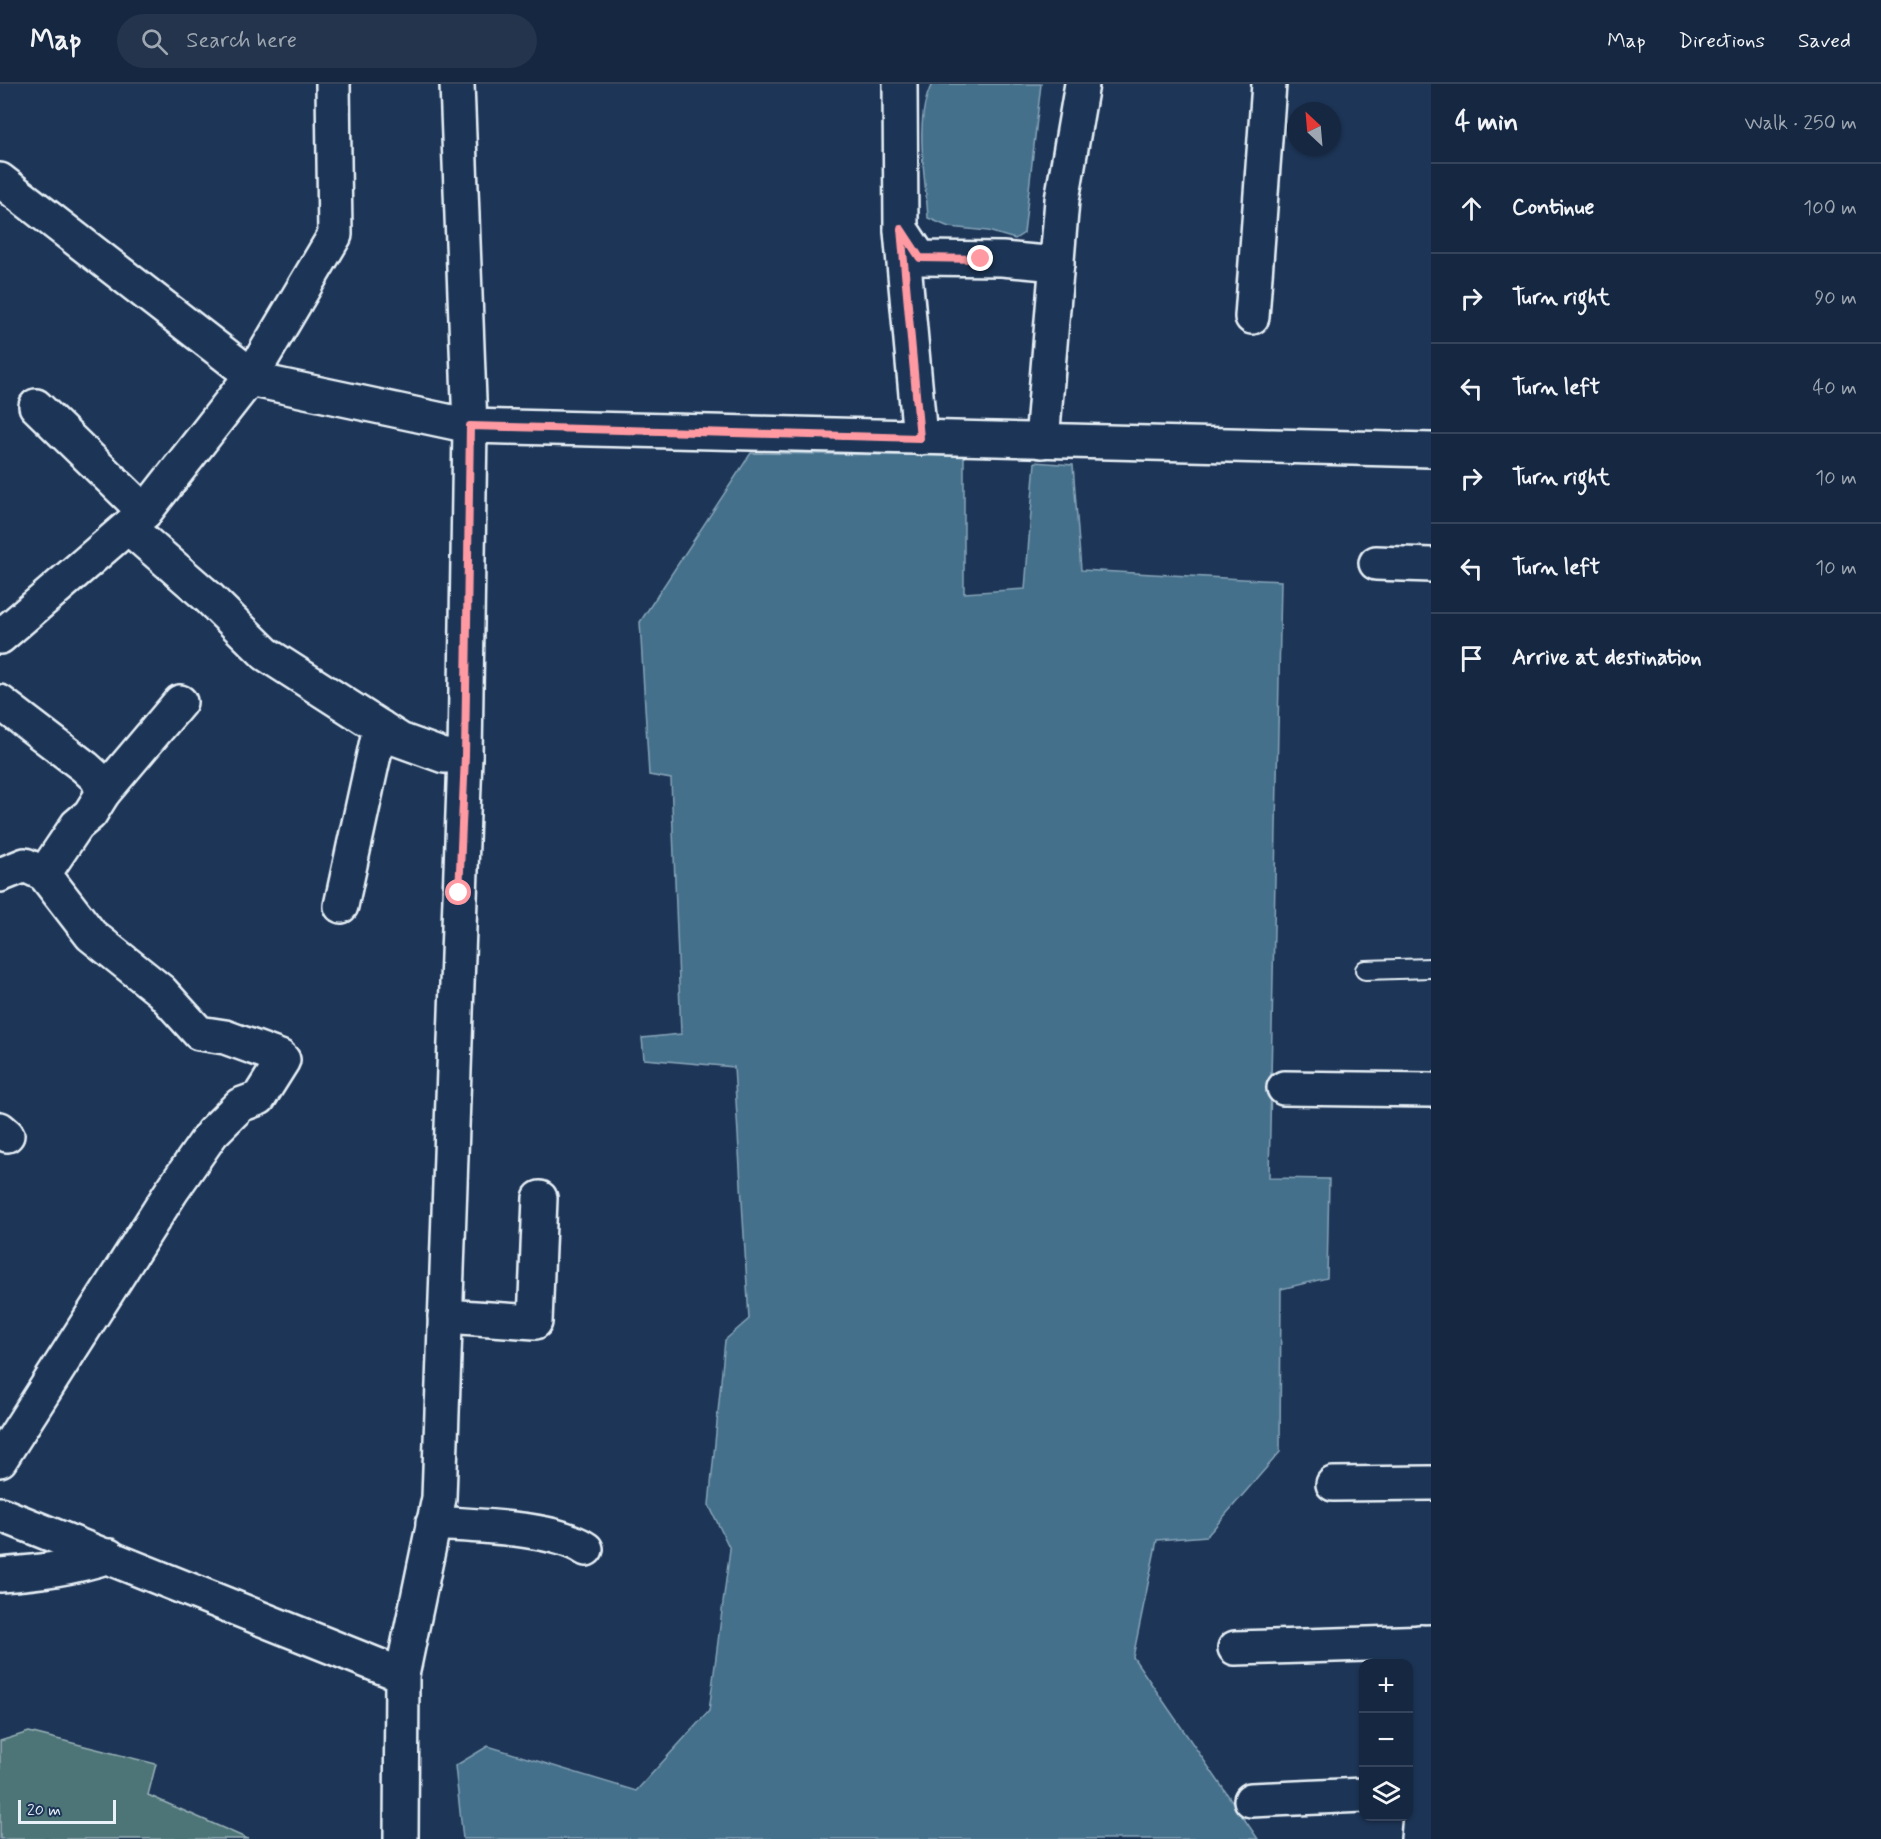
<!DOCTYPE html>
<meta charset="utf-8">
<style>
:root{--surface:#162841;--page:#23344c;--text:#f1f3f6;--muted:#9ea6b1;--line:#35445a}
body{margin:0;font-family:Mynerve,sans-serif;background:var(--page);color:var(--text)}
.controls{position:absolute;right:18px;bottom:18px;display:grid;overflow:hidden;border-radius:12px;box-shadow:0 2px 4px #0004}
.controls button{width:54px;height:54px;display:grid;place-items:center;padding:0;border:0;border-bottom:2px solid var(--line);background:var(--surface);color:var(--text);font:30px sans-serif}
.compass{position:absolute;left:1287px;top:18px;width:54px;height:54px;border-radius:50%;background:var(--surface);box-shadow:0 2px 4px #0004;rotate:334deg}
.scale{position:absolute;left:18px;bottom:15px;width:98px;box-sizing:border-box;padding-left:6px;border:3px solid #e8f1f8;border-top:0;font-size:16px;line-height:21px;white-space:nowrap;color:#e8f1f8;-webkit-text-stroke:4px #1d3557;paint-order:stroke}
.stop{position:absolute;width:18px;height:18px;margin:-14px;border:4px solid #ff9aa2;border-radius:50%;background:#fff}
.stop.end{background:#ff9aa2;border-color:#fff;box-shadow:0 2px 6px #0008}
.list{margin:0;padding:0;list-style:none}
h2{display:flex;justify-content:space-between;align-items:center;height:78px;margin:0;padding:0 24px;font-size:26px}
h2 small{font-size:20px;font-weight:400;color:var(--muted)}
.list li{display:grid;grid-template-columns:39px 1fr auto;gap:18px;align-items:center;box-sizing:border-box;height:90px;padding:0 24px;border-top:2px solid var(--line)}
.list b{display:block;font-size:22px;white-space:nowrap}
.list em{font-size:20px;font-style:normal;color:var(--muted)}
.icon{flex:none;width:33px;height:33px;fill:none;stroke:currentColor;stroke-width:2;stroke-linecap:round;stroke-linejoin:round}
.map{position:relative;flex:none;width:1431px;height:1755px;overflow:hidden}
header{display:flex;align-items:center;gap:36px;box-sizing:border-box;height:84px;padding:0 30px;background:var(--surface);border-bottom:2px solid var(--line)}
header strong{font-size:28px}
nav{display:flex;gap:33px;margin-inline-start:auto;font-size:21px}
.search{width:420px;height:54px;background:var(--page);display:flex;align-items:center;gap:15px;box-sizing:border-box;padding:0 21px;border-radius:33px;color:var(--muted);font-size:22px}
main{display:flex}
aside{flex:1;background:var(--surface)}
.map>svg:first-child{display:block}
.green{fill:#4e7578;stroke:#9bb3b8;stroke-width:1.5}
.water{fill:#45708c;stroke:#86a4b7;stroke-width:1.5}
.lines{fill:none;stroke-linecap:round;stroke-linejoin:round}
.service-casing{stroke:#e8f1f8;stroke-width:22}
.minor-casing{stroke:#e8f1f8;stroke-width:38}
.service{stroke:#1d3557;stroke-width:18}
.minor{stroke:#1d3557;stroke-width:33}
.route{stroke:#ff9aa2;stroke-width:8}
</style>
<header>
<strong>Map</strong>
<div class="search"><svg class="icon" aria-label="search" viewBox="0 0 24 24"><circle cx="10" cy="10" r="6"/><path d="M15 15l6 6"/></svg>Search here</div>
<nav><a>Map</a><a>Directions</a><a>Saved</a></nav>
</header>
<main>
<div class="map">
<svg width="1431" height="1755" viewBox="0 0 1431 1755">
<rect width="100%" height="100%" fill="#1d3557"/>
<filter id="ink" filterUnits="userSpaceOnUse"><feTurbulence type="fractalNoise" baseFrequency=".0167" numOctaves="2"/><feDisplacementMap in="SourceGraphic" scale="12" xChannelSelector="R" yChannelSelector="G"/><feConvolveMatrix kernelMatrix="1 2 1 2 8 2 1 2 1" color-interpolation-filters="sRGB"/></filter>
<g filter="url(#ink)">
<path class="green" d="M29 1648 156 1680 148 1711 248 1755H0V1657Z"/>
<g class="water">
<path d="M932 0H1041L1024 149 1015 155 988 147 949 143 928 134C926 95 913 36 932 0Z"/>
<path d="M751 369 964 372V509L1025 505 1035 378 1073 381 1081 486 1281 497 1269 1094 1329 1095 1327 1194 1281 1205 1280 1368 1207 1452 1157 1456 1133 1573 1258 1755H463L455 1682 488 1662 636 1707 709 1627 730 1465 709 1421 725 1256 749 1235 734 983 644 975 642 954 681 950 671 695 649 691 640 538Z"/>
</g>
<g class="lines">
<defs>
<path id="service" d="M1365 886 1431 884"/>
<g id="minor">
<path d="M900 0 901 145 920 174 1002 175 1057 180"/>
<path d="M0 96 259 297 470 342 1431 366"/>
<path d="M901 147 920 354"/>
<path d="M1252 233 1269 0"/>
<path d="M36 322 145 428"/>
<path d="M1042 357 1062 116 1082 0"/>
<path d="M129 444 208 513 266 570 400 656 444 672H465"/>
<path d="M1376 479 1431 481"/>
<path d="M0 553 145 428 252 291 335 151 333 0"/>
<path d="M0 618 85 683 97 694 103 709 90 730 77 741 44 790 25 781 0 791"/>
<path d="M103 709 180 618"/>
<path d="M341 822 380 643"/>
<path d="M1284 1004 1431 1006"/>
<path d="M0 1045 7 1051"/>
<path d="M445 1232 535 1238 540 1114"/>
<path d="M0 1376 171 1108 212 1049 240 1021 259 1014 283 976 280 973 225 953 199 949 161 907 91 851 44 790"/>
<path d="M1333 1400 1431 1399"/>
<path d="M0 1430 402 1591"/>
<path d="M433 1439C473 1442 555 1443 586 1465"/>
<path d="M0 1491C38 1488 73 1484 109 1472"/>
<path d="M1235 1564 1431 1558"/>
<path d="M1251 1716 1364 1711"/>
<path d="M401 1755 402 1591 439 1414 465 672 470 342 457 0"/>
<path d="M1418 1755 1422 1709 1420 1558"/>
</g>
</defs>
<use href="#service" class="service-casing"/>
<use href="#minor" class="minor-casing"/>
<use href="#service" class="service"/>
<use href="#minor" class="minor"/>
</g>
</g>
<g class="lines" filter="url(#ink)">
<path class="route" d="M459 809 465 672 470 342 920 354 901 145 920 174 981 175"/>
</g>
</svg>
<div class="controls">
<button>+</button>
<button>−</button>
<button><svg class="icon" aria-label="layers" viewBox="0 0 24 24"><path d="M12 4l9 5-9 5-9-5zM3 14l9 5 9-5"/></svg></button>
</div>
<svg class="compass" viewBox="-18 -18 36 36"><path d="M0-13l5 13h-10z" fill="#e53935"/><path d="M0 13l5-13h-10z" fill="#9ea6b1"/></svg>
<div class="scale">20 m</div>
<div class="stop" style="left:459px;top:809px"></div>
<div class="stop end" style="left:981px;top:175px"></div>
</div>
<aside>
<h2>4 min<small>Walk · 250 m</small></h2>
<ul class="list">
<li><svg class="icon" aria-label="ahead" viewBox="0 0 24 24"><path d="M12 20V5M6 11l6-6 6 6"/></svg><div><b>Continue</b></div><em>100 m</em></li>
<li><svg class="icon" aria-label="right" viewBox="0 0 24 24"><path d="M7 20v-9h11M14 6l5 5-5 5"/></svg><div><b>Turn right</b></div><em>90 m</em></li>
<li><svg class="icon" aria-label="left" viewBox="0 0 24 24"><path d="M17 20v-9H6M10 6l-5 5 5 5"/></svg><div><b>Turn left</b></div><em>40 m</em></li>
<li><svg class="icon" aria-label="right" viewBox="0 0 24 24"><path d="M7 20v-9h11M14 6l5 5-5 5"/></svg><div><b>Turn right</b></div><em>10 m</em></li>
<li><svg class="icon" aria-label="left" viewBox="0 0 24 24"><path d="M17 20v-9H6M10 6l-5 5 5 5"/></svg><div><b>Turn left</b></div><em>10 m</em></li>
<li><svg class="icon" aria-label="arrive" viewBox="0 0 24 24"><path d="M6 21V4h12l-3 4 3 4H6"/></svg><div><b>Arrive at destination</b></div></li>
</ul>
</aside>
</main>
